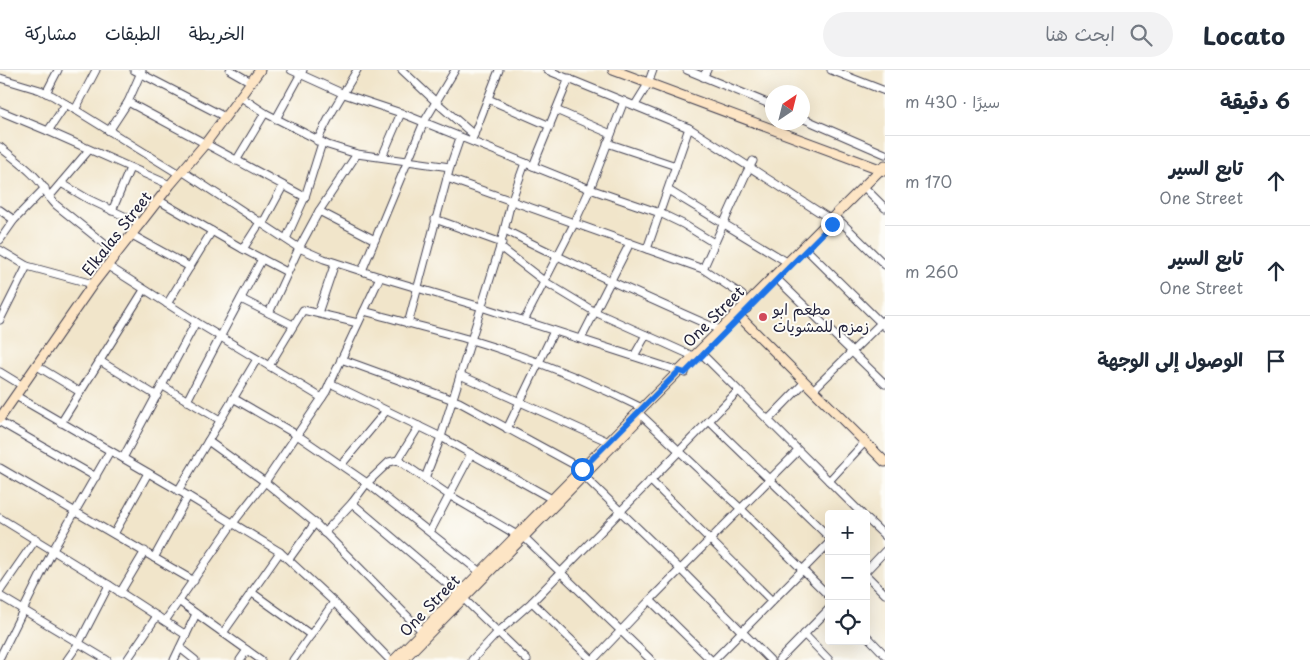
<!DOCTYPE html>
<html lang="ar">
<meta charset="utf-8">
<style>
:root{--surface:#fff;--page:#f2f2f3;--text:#1f2937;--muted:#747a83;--line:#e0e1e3}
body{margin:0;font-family:"Playpen Sans","Playpen Sans Arabic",sans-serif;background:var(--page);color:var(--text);direction:rtl}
.controls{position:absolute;right:15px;bottom:15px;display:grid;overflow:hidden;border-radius:5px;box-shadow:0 5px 20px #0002}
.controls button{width:45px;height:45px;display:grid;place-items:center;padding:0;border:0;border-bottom:1px solid var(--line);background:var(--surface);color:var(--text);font:25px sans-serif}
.compass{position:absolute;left:765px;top:15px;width:45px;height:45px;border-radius:50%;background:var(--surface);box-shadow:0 5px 20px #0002;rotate:35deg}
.stop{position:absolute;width:15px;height:15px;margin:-11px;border:4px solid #1a73e8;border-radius:50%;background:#fff}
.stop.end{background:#1a73e8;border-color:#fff;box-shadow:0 1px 5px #0008}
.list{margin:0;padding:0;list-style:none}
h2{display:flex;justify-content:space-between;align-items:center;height:65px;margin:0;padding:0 20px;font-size:21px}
h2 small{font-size:16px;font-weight:400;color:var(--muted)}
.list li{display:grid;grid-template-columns:32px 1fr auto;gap:15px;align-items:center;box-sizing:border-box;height:90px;padding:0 20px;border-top:1px solid var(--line)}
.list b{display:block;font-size:19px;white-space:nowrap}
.list p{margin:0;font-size:16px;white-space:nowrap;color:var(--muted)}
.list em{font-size:16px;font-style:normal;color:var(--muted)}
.icon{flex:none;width:28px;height:28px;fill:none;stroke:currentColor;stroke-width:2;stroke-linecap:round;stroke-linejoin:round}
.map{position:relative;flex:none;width:885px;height:590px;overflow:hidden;direction:ltr}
header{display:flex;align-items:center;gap:30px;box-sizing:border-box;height:70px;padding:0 25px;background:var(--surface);border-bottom:1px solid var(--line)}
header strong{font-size:24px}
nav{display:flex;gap:28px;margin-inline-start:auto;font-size:18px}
.search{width:350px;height:45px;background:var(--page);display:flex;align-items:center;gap:12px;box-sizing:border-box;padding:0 18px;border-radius:28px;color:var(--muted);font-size:19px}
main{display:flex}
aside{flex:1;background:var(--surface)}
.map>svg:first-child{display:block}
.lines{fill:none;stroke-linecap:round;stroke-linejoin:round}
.street-casing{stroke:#413f50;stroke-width:9}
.secondary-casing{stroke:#413f50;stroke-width:11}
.street{stroke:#fff;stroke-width:7}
.secondary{stroke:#fde5c5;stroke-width:9}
.route{stroke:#1a73e8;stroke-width:6}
.poi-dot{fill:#d1495b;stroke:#fdfcf7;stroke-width:2}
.labels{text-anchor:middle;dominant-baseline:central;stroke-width:4;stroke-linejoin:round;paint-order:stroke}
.street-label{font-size:15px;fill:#22223b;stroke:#fdfcf7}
.poi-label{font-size:15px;fill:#22223b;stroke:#fdfcf7;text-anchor:start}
</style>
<header>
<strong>Locato</strong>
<div class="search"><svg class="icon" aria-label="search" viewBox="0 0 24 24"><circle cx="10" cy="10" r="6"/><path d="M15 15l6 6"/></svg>ابحث هنا</div>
<nav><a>الخريطة</a><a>الطبقات</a><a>مشاركة</a></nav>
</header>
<main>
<aside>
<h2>6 دقيقة<small>سيرًا · 430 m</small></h2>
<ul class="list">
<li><svg class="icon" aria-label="ahead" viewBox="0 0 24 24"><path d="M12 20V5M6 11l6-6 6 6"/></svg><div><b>تابع السير</b><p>One Street</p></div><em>170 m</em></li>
<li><svg class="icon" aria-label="ahead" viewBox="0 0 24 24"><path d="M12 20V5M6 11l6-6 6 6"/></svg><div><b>تابع السير</b><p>One Street</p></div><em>260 m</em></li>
<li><svg class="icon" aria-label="arrive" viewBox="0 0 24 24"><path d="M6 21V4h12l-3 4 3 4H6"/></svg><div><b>الوصول إلى الوجهة</b></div></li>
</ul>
</aside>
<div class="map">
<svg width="885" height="590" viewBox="0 0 885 590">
<rect width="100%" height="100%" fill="#fdfcf7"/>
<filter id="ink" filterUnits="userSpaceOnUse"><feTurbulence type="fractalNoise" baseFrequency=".02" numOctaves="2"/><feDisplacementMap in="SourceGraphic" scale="10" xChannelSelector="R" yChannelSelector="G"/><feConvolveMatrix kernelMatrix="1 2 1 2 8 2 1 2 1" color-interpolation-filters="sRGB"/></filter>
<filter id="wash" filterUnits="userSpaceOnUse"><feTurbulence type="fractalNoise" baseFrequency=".0096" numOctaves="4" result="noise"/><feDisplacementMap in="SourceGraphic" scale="20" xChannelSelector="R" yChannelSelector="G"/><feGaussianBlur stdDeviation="1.12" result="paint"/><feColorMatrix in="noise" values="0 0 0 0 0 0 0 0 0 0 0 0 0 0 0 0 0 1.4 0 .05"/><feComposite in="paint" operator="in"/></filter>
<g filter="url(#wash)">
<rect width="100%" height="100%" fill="#f1e5ca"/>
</g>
<g filter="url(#ink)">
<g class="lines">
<defs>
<g id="street">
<path d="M134 0 225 47"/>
<path d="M230 0 251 12"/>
<path d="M291 0 344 24 401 43 590 119 660 143 683 154 714 173"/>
<path d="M402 0 436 32 474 65"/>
<path d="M547 0 689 58 830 149"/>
<path d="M687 0 772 35"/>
<path d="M831 0 885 21"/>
<path d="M703 7 707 0"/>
<path d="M0 8 40 20 53 26 179 104"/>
<path d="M46 23 58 0"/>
<path d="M241 27 265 43 328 75 357 84 450 97"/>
<path d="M488 29 550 56"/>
<path d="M128 32 305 127"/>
<path d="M635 35 648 14 653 0"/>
<path d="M75 40 96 0"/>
<path d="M556 40 611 64"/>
<path d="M0 41 48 61 170 115"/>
<path d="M802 48 885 84"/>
<path d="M276 49 303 0"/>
<path d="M48 61 66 34"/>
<path d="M109 61 128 32 142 0"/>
<path d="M473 67 499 0"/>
<path d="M317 71 332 42 357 0"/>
<path d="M607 73 676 96"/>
<path d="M0 77C18 92 39 105 49 127"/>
<path d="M89 80 49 127 56 135 117 184"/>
<path d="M382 87 401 43"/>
<path d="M236 91 265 43"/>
<path d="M533 96 569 8"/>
<path d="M182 101 299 178 324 189 380 207 481 237 685 303"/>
<path d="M447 108 703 199 742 225 744 235 747 239"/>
<path d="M61 113 88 129 141 154"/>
<path d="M668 120 787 192"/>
<path d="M867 120 885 138"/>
<path d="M158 130 243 179 287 202"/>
<path d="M0 140 14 150"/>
<path d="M112 141 130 98"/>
<path d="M319 141 375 170"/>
<path d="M435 149 502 173"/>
<path d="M838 149 885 195"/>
<path d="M263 153 283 116"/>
<path d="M505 160C575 196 647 228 720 260"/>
<path d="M132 165 190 197"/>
<path d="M286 169 305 127 322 73"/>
<path d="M0 170 14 150 45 118"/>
<path d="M500 177 544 211 595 242 693 286"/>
<path d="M243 179 261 151"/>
<path d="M647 179 689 58"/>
<path d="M0 180 27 196 93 214"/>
<path d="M807 180 885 257"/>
<path d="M108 196 196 252 322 328"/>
<path d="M703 199 746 104 753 91"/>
<path d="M362 201 424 52 455 0"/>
<path d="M777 209 885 314"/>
<path d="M241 229 293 255"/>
<path d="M167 234 212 161"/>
<path d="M364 241C399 251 435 260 471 270 528 287 589 311 642 338"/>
<path d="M269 243 299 178 319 141 357 84"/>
<path d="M318 243 335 193"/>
<path d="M0 250 27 196"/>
<path d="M524 251 574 154 590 119 624 31"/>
<path d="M408 254 450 97 460 68"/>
<path d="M581 269 630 173"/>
<path d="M703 285 862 444"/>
<path d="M634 286 646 265"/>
<path d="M341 289 459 332 582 399"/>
<path d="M100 291 157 326"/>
<path d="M37 296 80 322"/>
<path d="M269 296 303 240 358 253"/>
<path d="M0 302 23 316"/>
<path d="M460 305 609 372"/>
<path d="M330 313 441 367 552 429"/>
<path d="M163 316 220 350"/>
<path d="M813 320 885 249"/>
<path d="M16 326 188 426 280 482 334 532 390 590"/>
<path d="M233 328 297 365 367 413 480 502"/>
<path d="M187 331C211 283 237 236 262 189"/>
<path d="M642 346 741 439 829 526"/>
<path d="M768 350 805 312"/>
<path d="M709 351 829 467"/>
<path d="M0 352 96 407"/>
<path d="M61 353 144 220"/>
<path d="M507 359 554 261"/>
<path d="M208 371 265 412 315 453 422 561"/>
<path d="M123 388 196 252"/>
<path d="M398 390 449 425 517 465"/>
<path d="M341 395 386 341"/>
<path d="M0 398 194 511"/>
<path d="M584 406 681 500 770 590"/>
<path d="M425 408 441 367 500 177 511 132 525 93"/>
<path d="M650 410 772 531"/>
<path d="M829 411 865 372"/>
<path d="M178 421 257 289"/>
<path d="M352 433 459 524"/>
<path d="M0 448 109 515 186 565"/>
<path d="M866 448 885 466"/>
<path d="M430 462 471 384"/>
<path d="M324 463 352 433 367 413 389 392 398 390 419 356"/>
<path d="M114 464 148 403"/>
<path d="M524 467 651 590"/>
<path d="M154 488 188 426"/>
<path d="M289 489 315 453"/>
<path d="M866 501 885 481"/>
<path d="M866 505 885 524"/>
<path d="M0 521 36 469"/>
<path d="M251 522 311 565"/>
<path d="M120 523 145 481"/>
<path d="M0 526 107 590"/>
<path d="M464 529 527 590"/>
<path d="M650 530 711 590"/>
<path d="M180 532 261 590"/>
<path d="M532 532 592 590"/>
<path d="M165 551 233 453 265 412 326 322 380 207"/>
<path d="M223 563 280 482"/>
<path d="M804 564 829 590"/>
<path d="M866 565 885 585"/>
<path d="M180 578 195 590"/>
<path d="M0 587 53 480 110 381"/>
<path d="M67 590 79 573 109 515"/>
<path d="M127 590 157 546"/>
<path d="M174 590 196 544"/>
<path d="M240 590 247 580"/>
<path d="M293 590 334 532"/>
<path d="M472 590 498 562 532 532 738 321"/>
<path d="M593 590 650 530 798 381"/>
<path d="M714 590 829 473"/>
<path d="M779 590 829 539"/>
</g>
<g id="secondary">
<path d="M613 0 885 101"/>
<path d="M736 243 885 392"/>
<path d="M0 348 93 214 170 115 205 74 260 0"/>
<path d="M394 590 642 338 885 95"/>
<path d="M403 590 637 351"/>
</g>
</defs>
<use href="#street" class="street-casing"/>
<use href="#secondary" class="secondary-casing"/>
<use href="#street" class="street"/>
<use href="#secondary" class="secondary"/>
</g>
</g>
<g class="lines" filter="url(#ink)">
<path class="route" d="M582 399 679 301 685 303 832 154"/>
</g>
<circle class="poi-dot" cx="763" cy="247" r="5"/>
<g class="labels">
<g class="street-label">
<text transform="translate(116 163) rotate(-52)">Elkalas Street</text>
<text transform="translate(713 246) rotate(-45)">One Street</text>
<text transform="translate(429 535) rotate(-46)">One Street</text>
</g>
<g class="poi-label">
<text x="773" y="238">مطعم ابو<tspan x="773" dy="17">زمزم للمشويات</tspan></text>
</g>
</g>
</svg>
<div class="controls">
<button>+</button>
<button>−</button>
<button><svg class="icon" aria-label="locate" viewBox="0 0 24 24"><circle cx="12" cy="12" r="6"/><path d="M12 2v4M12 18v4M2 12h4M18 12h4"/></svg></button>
</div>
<svg class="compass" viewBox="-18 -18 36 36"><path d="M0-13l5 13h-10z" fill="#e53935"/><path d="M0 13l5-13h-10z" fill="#747a83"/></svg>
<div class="stop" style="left:582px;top:399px"></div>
<div class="stop end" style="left:832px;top:154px"></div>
</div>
</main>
